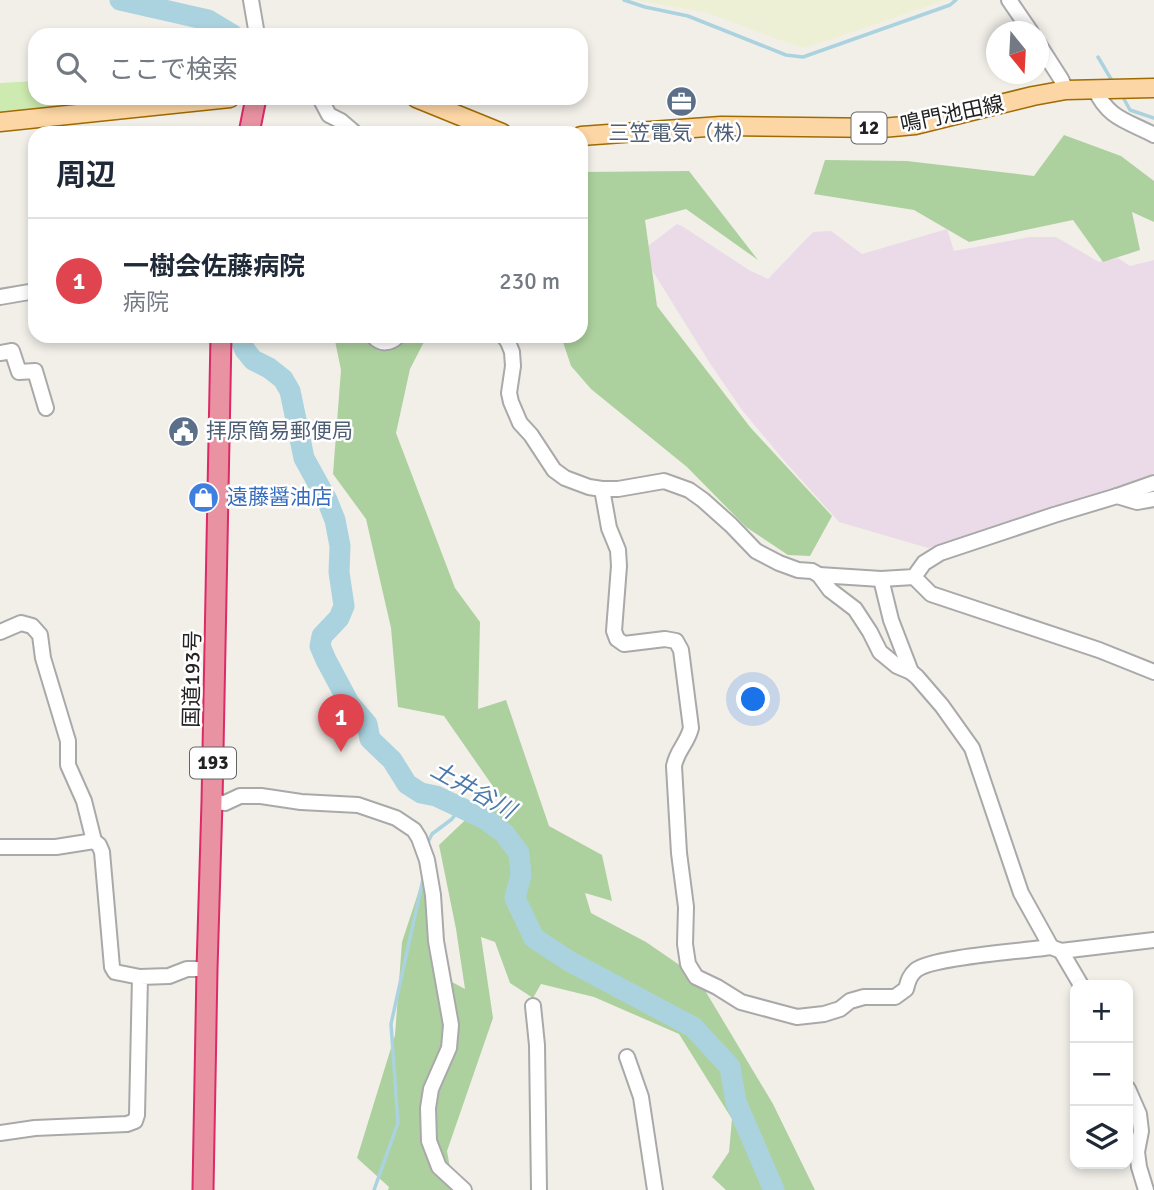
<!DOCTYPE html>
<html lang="ja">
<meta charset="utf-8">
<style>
:root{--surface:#fff;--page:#f2f2f3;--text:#1f2937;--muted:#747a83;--line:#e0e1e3;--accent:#0f766e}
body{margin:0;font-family:Signika,"Noto Sans JP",sans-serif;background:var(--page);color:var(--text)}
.controls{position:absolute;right:21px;bottom:21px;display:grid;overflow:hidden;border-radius:14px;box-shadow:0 4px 10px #0003}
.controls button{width:63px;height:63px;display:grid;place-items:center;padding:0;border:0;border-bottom:2px solid var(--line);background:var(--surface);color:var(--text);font:35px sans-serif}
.compass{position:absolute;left:986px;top:21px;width:63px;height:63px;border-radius:50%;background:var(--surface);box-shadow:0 4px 10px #0003;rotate:162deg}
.you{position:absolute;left:754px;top:700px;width:24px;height:24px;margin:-18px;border:5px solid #fff;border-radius:50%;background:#1a73e8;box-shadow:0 0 0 10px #1a73e833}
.badge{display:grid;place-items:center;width:46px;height:46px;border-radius:50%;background:var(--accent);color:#fff;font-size:23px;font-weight:700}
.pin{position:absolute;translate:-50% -58px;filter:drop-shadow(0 2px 4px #0008)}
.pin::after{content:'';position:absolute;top:37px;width:24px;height:21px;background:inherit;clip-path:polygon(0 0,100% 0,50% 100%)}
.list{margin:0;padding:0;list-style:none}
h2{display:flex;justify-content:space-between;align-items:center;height:91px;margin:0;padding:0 28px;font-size:30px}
h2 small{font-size:23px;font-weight:400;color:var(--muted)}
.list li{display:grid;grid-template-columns:46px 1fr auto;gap:21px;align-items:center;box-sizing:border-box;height:126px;padding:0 28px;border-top:2px solid var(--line)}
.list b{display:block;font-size:26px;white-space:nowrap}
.list p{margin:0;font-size:23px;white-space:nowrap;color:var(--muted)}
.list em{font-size:23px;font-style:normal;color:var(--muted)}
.icon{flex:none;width:38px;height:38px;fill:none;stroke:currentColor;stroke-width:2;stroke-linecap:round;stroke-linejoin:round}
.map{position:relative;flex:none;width:1154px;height:1190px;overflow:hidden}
.search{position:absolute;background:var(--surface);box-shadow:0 4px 10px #0003;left:28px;top:28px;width:560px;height:77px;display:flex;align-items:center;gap:18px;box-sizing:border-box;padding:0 24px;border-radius:21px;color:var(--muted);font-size:26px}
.panel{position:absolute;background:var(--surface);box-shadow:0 4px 10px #0003;left:28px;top:126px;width:560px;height:217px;border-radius:21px}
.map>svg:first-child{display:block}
.industrial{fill:#ebdbe8}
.farmland{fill:#eef0d5}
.grass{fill:#cdebb0}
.forest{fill:#add19e}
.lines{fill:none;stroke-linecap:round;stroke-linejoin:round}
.stream{stroke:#aad3df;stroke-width:3.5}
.river{stroke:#aad3df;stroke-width:21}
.minor-casing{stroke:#a9a9a9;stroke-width:18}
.major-casing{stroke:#a06b00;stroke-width:21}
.highway-casing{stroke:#dc2a67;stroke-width:23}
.minor{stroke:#fff;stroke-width:14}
.major{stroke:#fcd6a4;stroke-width:18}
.highway{stroke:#e892a2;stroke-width:19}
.labels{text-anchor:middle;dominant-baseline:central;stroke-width:5;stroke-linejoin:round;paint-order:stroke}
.shield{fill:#fff;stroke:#646464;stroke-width:2}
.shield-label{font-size:19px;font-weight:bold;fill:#222}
.street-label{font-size:21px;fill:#222;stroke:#fff}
.service-label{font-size:21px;fill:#4e5e75;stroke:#fff}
.shop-label{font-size:21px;fill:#366cbe;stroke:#fff;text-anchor:start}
.water-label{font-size:23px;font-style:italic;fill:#4a7aab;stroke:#fff}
</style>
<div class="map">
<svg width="1154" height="1190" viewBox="0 0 1154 1190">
<rect width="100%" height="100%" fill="#f2efe9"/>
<path class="industrial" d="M677 224 682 226 749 270 768 279 813 232 831 231 862 254 947 229 954 251 1030 237H1056L1099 262 1118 258 1130 266 1154 260V478L928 548 839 522 787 464 742 410 711 365 652 270 648 246Z"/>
<path class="farmland" d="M636 0H946L805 48 785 42 708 13Z"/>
<path class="grass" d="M35 81V98H59L60 111 0 117V83Z"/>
<g class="forest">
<path d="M1064 135 1121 156 1154 181V222L1132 212 1140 250 1103 262 1073 220 969 242 914 210 814 194 825 160 907 161 1034 176Z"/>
<path d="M689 171 758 260 686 209 645 220 657 306 750 427 832 516 810 556 788 555 746 527 687 467 591 389 571 366 561 336H581V172Z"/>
<path d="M334 336H427L410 369 396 433 455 588 480 622 478 709 506 700 549 826 602 855 612 901 585 893 591 913 646 942 697 977 773 1104 815 1190H726L712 1177 729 1152 732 1119 679 1034 594 997 541 984 533 998 510 983 495 942 481 937 493 1018 447 1151 454 1190H388L389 1187 357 1158 395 1035 402 942 422 881 452 982 465 989 456 929 439 845 480 806 508 808 444 716 398 707 391 628 366 519 333 474 341 370Z"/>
</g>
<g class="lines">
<g class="stream">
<path d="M624 0 645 7 688 16 786 55 803 57 950 5 956 0"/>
<path d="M1098 57 1111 79"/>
<path d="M1124 99 1130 110 1154 118"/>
<path d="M426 846 432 834 452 819 460 808"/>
<path d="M374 1190 398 1123 391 1024 424 875"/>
</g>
<g class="river">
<path d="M120 0 208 20 233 35"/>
<path d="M239 336 245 350 253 360 269 368 283 379 290 391 304 458 327 500 335 520 340 546 339 572 344 606 339 618 322 636 320 646 326 660 349 703 367 724 370 739 392 760 407 784 421 793 436 796 485 819 504 833 519 853 521 875 515 898 534 938 569 961 693 1027 730 1067 736 1102 774 1190"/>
</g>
<defs>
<g id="minor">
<path d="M251 0 257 35"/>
<path d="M1009 0 1031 32"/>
<path d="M1038 43 1061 79 1066 90"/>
<path d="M1095 89C1108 119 1128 121 1154 135"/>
<path d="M320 98 329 115 341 121 355 133"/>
<path d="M0 297 35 291"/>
<path d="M373 336C381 345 390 344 398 336"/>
<path d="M504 336 508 342 512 352 513 366 509 393 511 402 520 423 531 435 554 470 565 478 589 487 602 489H618L664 481 689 490 703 500 731 525 756 551 779 563 798 570 812 571 819 575 830 590 855 609 870 632 880 652 897 666 911 672 917 677 942 706 972 748 1021 893 1051 947 1061 951 1154 940"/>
<path d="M0 353 12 351 19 372 35 371 46 408"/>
<path d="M602 489 609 528 618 550 619 566 614 631 617 639 624 644 665 639 676 641 681 650 691 728C687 744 677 750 674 766L679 853 686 907 685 944 688 964 696 977 717 987 741 1002 797 1017 824 1014 840 1009 850 1001 864 997H895L906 989C908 982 909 976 916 970 932 957 1025 951 1051 947"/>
<path d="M1117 496 1137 502 1154 499"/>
<path d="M819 575 881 579 914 577 924 563 940 553 1054 515 1117 496 1154 483"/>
<path d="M914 577 931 594 1099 650 1154 672"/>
<path d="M881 579 891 620 911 672"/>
<path d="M0 632 21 623 32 626 40 635 43 658 68 741V765L84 801 94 841 56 847H0"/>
<path d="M212 802 225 803 240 796H261L301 802 358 805 396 818 414 830 419 838 427 860 433 895 436 941 451 1025 449 1048 431 1089 428 1108 429 1141 439 1167 464 1190"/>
<path d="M94 841 99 845 102 852 112 967 115 972 140 977"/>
<path d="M1061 951 1081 985"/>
<path d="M533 1006 537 1045 539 1190"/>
<path d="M627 1057 641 1097 655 1190"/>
<path d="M1128 1089 1139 1114 1141 1131 1137 1152 1139 1167 1146 1190"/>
<path d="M0 1133 35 1128 127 1124 135 1121 137 1115 140 977 169 976 187 969H207"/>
</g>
<g id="major">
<path d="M416 98 502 133"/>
<path d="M0 122 230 98"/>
<path d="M581 136 721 126 882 128 915 125 1033 96 1066 90 1154 88"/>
</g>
<g id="highway">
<path d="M249 133 256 98"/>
<path d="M203 1190 207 969 212 802 221 336"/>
</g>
</defs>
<use href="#minor" class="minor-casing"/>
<use href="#major" class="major-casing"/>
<use href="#highway" class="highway-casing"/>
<use href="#minor" class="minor"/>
<use href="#major" class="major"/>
<use href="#highway" class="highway"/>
</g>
<defs>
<symbol id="office-disc" viewBox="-11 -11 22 22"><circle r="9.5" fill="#5c6f8a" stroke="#fff"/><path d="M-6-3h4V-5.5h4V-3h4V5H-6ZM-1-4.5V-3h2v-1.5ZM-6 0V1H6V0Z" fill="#fff"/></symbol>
<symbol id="civic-disc" viewBox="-11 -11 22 22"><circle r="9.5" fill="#5c6f8a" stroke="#fff"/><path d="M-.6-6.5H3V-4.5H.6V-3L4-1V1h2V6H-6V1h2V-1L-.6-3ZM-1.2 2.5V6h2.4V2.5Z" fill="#fff"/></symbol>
<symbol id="shop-disc" viewBox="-11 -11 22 22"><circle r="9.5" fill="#3f7fe0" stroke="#fff"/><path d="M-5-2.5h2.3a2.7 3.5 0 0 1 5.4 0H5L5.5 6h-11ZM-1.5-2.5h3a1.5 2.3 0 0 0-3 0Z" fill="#fff"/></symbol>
</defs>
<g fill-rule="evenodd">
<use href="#office-disc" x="664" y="84" width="35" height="35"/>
<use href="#civic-disc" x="166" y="414" width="35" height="35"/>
<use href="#shop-disc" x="186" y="480" width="35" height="35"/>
</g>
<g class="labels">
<g class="shield">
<rect x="851.5" y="112.5" width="35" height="31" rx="5"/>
<rect x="190" y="747.5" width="46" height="31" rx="5"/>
</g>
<g class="shield-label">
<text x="869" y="128">12</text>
<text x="213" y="763">193</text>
</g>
<g class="street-label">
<text transform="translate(952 114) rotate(-12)">鳴門池田線</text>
<text transform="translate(192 679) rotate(-89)">国道193号</text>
</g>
<g class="service-label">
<text x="682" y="133">三笠電気（株）</text>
<text x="206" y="431" text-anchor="start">拝原簡易郵便局</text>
</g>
<g class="shop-label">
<text x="227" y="497">遠藤醤油店</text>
</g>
<g class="water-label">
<text transform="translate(473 790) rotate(29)">土井谷川</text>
</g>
</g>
</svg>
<div class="controls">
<button>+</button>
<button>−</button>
<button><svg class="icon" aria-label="layers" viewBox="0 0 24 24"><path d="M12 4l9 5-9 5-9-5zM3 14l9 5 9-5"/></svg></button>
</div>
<svg class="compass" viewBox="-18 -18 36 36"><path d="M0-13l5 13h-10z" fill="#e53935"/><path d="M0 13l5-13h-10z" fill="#747a83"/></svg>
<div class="you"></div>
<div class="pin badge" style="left:341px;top:752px;background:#e0444e">1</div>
<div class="search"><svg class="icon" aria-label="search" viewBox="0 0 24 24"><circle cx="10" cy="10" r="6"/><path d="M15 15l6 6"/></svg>ここで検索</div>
<section class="panel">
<h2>周辺<small></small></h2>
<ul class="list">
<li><span class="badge" style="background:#e0444e">1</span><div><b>一樹会佐藤病院</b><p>病院</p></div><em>230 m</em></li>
</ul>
</section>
</div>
